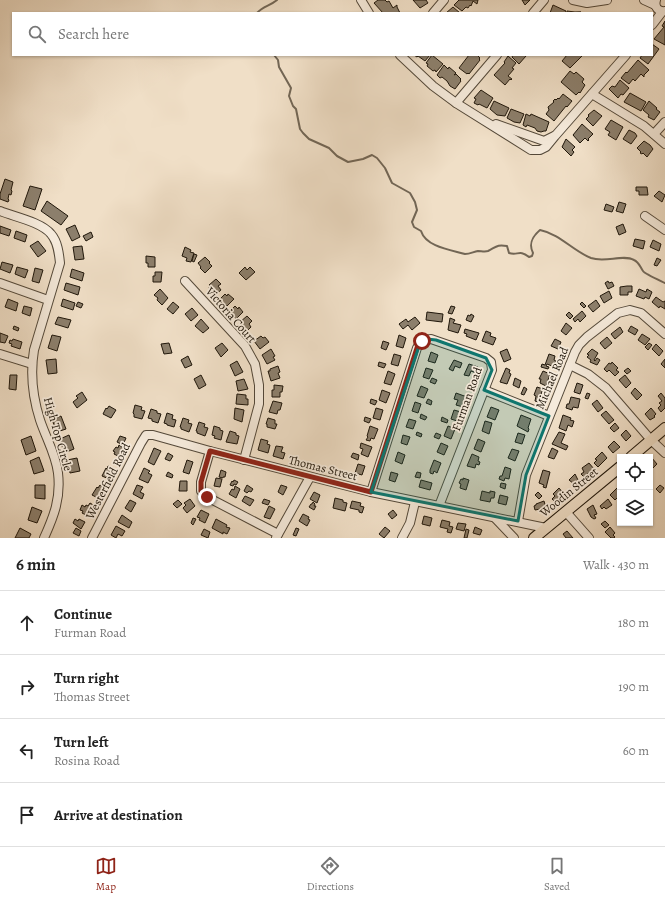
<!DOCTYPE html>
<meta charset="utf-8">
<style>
:root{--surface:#fff;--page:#f6f6f6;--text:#222;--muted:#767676;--line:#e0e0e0;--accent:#8f2418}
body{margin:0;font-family:Alegreya,serif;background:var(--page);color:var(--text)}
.controls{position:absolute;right:12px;bottom:12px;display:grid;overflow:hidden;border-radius:0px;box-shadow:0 1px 3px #0004}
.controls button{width:36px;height:36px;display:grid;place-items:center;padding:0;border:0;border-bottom:1px solid var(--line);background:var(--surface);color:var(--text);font:20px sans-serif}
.stop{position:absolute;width:12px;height:12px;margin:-9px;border:3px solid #8f2418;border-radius:50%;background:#fff}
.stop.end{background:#8f2418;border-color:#fff;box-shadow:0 1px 4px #0008}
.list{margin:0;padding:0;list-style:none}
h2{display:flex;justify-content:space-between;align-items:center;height:52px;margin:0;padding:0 16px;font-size:17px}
h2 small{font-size:13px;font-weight:400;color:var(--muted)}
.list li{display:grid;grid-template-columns:26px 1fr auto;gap:12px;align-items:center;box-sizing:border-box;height:64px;padding:0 16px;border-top:1px solid var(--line)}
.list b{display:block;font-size:15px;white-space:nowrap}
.list p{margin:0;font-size:13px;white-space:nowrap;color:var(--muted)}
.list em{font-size:13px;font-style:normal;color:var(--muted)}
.icon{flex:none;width:22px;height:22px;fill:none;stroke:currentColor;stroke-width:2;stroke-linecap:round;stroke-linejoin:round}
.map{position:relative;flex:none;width:665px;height:538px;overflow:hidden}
.search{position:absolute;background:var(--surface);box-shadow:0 1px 3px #0004;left:12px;right:12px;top:12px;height:44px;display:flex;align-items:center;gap:10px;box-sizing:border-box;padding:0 14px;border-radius:0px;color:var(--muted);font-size:15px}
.sheet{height:308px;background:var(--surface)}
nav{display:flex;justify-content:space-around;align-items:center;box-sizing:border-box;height:56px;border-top:1px solid var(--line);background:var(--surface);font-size:11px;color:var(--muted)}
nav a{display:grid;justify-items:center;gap:2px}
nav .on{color:var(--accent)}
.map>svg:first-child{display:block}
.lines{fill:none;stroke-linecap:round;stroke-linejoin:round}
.stream{stroke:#726655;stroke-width:2}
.building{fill:#8c7f6c;stroke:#1f160a}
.minor-casing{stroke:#534839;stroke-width:10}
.major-casing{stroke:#1f160a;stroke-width:12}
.minor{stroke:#f5eadb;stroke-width:8}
.major{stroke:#f0dfc7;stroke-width:10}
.route{stroke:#8f2418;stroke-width:5}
.marked{fill:#0f766e;fill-opacity:0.2;stroke:#0f766e;stroke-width:3;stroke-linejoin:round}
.labels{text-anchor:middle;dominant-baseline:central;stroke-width:3.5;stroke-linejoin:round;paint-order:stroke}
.street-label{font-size:12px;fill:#1f160a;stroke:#f5eadb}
</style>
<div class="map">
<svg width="665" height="538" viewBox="0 0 665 538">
<rect width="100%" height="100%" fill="#f0dfc7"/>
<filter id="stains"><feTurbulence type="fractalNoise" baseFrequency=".005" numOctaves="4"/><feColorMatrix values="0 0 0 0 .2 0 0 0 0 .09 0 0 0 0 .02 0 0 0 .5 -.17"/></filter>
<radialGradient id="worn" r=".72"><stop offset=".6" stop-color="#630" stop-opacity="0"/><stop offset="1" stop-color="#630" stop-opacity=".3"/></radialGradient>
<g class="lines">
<g class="stream">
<path d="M257 13C263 6 270 6 277 0"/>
<path d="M274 55 278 60 279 67 291 88 289 96 293 106 296 109 300 129 303 133 309 139 329 148 337 156 348 162 363 159 372 155 377 158 385 168 392 183 410 193 415 202 417 210 412 222 414 227 421 231C426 247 451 250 465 254 470 254 473 252 478 251 481 251 485 252 488 251 496 247 497 244 507 246L509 253C518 256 519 249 529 257L532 256 533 253C528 243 533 236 540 230 560 234 573 251 591 258 605 263 623 254 634 260 639 262 640 267 643 271 645 274 661 281 665 283"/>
</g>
</g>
<g class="building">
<path d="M378 0H385L387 2 389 1 393 8 397 5V7L400 13H383L374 3Z"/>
<path d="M413 0H426L428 3 420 8Z"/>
<path d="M459 0H478L477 4 473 1 471 6 470 5 468 8 466 7 462 11 454 5Z"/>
<path d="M522 0H530L525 5Z"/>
<path d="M553 5 566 11 565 13H550Z"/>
<path d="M453 7 460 13H446Z"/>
<path d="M567 11 575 12H581L567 13Z"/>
<path d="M665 21V45L654 39 664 27 662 26Z"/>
<path d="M652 44 659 49 648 64 640 58 642 55H652Z"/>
<path d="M414 55H430L425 61 418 56 417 57Z"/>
<path d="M432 55 443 64 436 72 435 70 433 71 427 66 428 64 426 63Z"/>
<path d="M469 55H477L480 58 479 59 480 60 469 74 468 73 467 74 459 68Z"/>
<path d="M513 55H524L526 56 519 64 512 57Z"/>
<path d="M567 55H581L582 56 570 68 562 61Z"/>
<path d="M508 56 516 63 512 68 514 69 508 76 512 79 511 80 510 79 505 85 494 75 505 63 504 62Z"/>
<path d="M638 60 649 70 644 75V77L641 74 635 81 633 79 629 84 621 78 626 72 627 73Z"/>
<path d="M444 65 448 69 449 67 456 73 454 75 456 74 461 79 460 80 461 81 455 89 450 86 447 81 442 77 440 78 437 75Z"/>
<path d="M570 71 574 74 576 72 584 79 582 82 585 85 580 93 579 92 576 95 561 82Z"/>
<path d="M620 80 629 88 623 95 621 94 618 98 609 89 612 86 615 87Z"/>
<path d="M481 90 493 98 487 108 479 104 478 105 474 103 476 99 474 98Z"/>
<path d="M630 93 646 102 641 111 624 102Z"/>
<path d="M563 94 572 101 567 107 566 106 554 121 546 114 549 110 548 107 554 102 553 101 555 99 556 100 558 98 559 99Z"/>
<path d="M494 101 509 108 505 116 497 115 490 109Z"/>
<path d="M649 101 657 108 656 109 660 112 654 120 648 117 649 115 643 110Z"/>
<path d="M511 109 524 114 520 123 514 122 507 118Z"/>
<path d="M594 110 602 116 593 126 586 119 589 116 588 115Z"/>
<path d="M526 114 530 116 531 114 549 122 546 131H544L541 132 537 131 535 128 527 125 526 127 523 125Z"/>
<path d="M611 120 623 127 616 140 608 135 610 132 605 129Z"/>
<path d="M582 124 593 134 588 139 589 140 588 141 585 138 580 143 573 135Z"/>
<path d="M629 130 635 133 637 136 631 144 623 139Z"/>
<path d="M566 139 575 147 572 150 574 152 571 156 562 147Z"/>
<path d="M644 141 650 145 653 149 647 157 643 153 642 154 640 153 641 152 637 148Z"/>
<path d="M5 179 13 182 11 190 12 191 11 195 9 194 8 199 9 200 8 202 0 199V194Z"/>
<path d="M30 186 42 189 35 210 23 206Z"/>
<path d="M636 187H647L648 195H639V191H636Z"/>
<path d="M659 191 665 195 662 202 654 196Z"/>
<path d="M47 201 68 216 61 225 41 211Z"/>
<path d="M619 202 626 204 623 213 616 211Z"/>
<path d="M606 204 614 207 612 212 604 210Z"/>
<path d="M623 224 626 232 619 235 616 227Z"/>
<path d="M75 225 80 237 72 241 66 229Z"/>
<path d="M0 226 11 230 9 236 0 233Z"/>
<path d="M16 231 27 235 25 242 14 238Z"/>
<path d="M91 232 93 237 86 241 83 236Z"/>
<path d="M635 239 645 241 643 249 633 246Z"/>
<path d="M653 240 661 244 659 251 650 247Z"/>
<path d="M38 241 46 251 38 257 30 246Z"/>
<path d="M82 246 84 259 75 260 73 247Z"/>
<path d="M185 247 191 250 190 252 194 253 191 262 186 261 187 258 182 256Z"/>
<path d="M194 254 197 255 194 262 192 261Z"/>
<path d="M146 256 155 257V267H148V263H146Z"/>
<path d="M205 257 210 262 209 263 212 266 205 273 200 268 201 267 198 263Z"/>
<path d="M657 258 661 260 657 266 654 265Z"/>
<path d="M2 262 13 265 10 273 0 269Z"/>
<path d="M17 267 28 270 25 278 15 274Z"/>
<path d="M245 267 247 270 250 267 255 272 246 280 239 273Z"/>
<path d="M35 268 43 270 39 283 32 281Z"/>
<path d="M72 269 84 273 82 281 70 277Z"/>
<path d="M155 272H162L161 282H153V276H155Z"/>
<path d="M216 279 221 284 218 286 221 290 215 295 209 288 210 286 209 285Z"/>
<path d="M608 281 609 283 612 282 614 286 608 289 605 283Z"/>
<path d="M66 283 80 287 78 295 64 290Z"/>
<path d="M627 286H632V292H628V295H620V287Z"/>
<path d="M160 289 168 298 162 305 157 300 158 298 154 295Z"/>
<path d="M639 289 646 292 647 289 652 292 649 299 645 297 644 299 636 296Z"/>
<path d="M609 291 612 298 604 303 600 296Z"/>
<path d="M225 294 227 296 228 294 234 299 227 306 224 303 223 304 219 300Z"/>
<path d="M656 297 663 302 665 301V309L660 306 659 308 652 302Z"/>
<path d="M8 299 18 303 16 311 5 307Z"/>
<path d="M63 299 75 303 73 310 61 306Z"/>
<path d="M596 300 600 306 593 312 588 306Z"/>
<path d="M78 302 83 304 81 308 76 306Z"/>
<path d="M173 302 179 307 173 314 167 309Z"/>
<path d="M582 302 586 306 584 308 580 304Z"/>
<path d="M24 306 32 308 30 316 22 313Z"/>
<path d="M235 306 238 309 239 307 243 312 236 319 229 312Z"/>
<path d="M451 306 455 307 452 314 448 313Z"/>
<path d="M192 308 198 315 191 321 185 314Z"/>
<path d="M582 311 586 316 580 322 578 319 575 322 573 319Z"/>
<path d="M427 312 443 314 442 322 426 320Z"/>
<path d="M569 312 573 316 570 319 566 315Z"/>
<path d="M471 314 474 316 471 322 466 320 468 315 470 316Z"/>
<path d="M247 316 252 321 249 324 251 327 246 332 240 325 241 323 240 322Z"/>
<path d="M58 317 71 320 68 328 55 324Z"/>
<path d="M415 317 420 323 412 330 408 325 403 329 399 324 406 319 408 322Z"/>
<path d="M450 318 455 320 453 323 461 325 458 333 448 330Z"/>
<path d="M201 319 209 328 203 333 195 326Z"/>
<path d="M566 323 572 328 566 335 561 331Z"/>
<path d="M14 326 19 328 18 331 13 329Z"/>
<path d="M631 326 638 330 635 335 628 331Z"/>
<path d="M620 327 623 332 615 339 611 334Z"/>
<path d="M465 329 479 333 476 340 466 336 467 334 464 333Z"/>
<path d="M486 331 491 333 490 336 496 338 493 345 482 341Z"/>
<path d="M0 333 8 336 5 343 0 342Z"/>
<path d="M642 334 650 339 645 345 638 340Z"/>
<path d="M52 335 61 337 57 351 48 348Z"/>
<path d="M399 335 406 338 403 348 396 346Z"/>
<path d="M261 336 263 338 265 337 269 342 260 349 254 341Z"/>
<path d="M607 337 612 343 605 349 600 343Z"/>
<path d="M13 339 22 342 20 349 11 346 12 344 9 343 10 340 12 341Z"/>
<path d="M555 339 561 342 558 349 551 346Z"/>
<path d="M383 341 389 343 386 350 381 348Z"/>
<path d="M169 343 172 353 164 354 161 344Z"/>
<path d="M222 343 228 350 221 357 215 348Z"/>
<path d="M649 343 652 345 648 350 645 347Z"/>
<path d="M656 344 663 351 659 356 652 349Z"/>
<path d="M271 349 275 356 273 357 275 360 267 364 262 355Z"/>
<path d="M507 349 511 359 504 362 500 352Z"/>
<path d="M592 349 598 353 594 360 595 361 597 358 600 360 597 365 590 362 591 360 587 357 589 355 587 354Z"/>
<path d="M431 352 438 355 435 363 428 361Z"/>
<path d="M394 354 401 356 398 366 391 364Z"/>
<path d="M549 354 555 356 554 360 556 361 552 366 547 364 546 366 549 367 548 369 541 367 542 364 545 365Z"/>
<path d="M188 356 192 365 185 368 181 360Z"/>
<path d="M56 359 57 373 48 374 46 360Z"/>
<path d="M665 359V368L661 364Z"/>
<path d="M454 360 462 363 460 368 455 366 453 371 449 369Z"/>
<path d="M237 361 243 372 235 376 230 365Z"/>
<path d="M379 362 386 364 384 368 378 366Z"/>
<path d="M612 362 618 368 616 370 619 372 615 376 609 370 607 372 604 369 609 363 611 364Z"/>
<path d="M469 364 478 367 476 373 471 371 469 376 464 375Z"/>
<path d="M278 366 280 372 278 373 280 378 271 381 268 371H270V369Z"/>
<path d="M426 368 433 370 429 379 423 377Z"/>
<path d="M506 368 510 370 509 373 511 374 507 384 500 382Z"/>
<path d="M628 368 631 371 627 374 624 371Z"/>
<path d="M388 371 395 374 391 385 384 383Z"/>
<path d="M543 371 550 374 546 386 540 383 541 379H539Z"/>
<path d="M10 375H17L16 390 9 389Z"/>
<path d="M201 375 206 385 199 389 194 379Z"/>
<path d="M625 375 631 383 626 388 619 380Z"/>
<path d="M432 378 437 380 435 384 430 382Z"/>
<path d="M515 378 521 381 519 388 513 385Z"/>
<path d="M244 379 248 389 238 391 236 381Z"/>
<path d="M577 383 583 385 580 394 574 392Z"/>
<path d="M274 385 283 386 282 392H280V397H272V390H274Z"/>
<path d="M421 386 428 389 424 398 417 396Z"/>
<path d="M524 387 527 389 524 395 521 394Z"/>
<path d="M537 387 543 389 538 402 535 401 536 396 534 395Z"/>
<path d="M635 388 642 395 637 400 631 393Z"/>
<path d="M382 390 390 393 386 403 379 400Z"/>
<path d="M82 392 87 400 77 408 73 402 78 398 76 396Z"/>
<path d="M456 393 467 397 463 407 456 405 458 400 454 399Z"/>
<path d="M587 393 590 394 588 399 585 398Z"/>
<path d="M661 393 665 398V408L661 412 658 408 661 405 659 403 662 401 658 396Z"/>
<path d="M237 394 246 395V399H248V405L236 404Z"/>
<path d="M571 397 580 399 578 408 573 407 572 410 566 408 567 404H569Z"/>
<path d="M371 399 377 401 375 405 370 403Z"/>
<path d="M428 399 432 401 431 405 426 403Z"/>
<path d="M597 400 603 408 598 412 592 404Z"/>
<path d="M273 401 282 403 280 410H278L277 414 269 412Z"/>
<path d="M415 402 421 404 418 413 412 411Z"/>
<path d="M135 405 142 407 141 410 145 411 142 419 134 417V414L133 413Z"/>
<path d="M109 406 116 410 111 418 103 414 106 408 107 409Z"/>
<path d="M491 407 499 410 495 420 487 417Z"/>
<path d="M235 408 244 410 242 422 234 419Z"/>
<path d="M376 408 383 410 380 420 373 418Z"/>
<path d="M651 408 656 414 654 416 655 417 650 420 645 414Z"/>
<path d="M151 409 157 411V413L161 414 158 423 152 421V419L148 418Z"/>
<path d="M454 410 461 412 457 421 451 419Z"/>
<path d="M606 411 614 420 609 424 601 415Z"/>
<path d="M167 413 173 415 172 419 176 420 174 427 167 425V424L164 423Z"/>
<path d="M421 414 427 417 425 420 420 418Z"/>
<path d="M521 415 531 419 528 428 529 429 528 432 517 426Z"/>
<path d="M563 415 571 418 570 420 574 421 572 427 568 425 566 431 559 428Z"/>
<path d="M61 416 66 429 57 432 52 420Z"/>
<path d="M365 417 371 419 369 423 364 421Z"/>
<path d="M442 417 448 420 447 423 441 421Z"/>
<path d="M183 418 189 420 188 423 192 424 189 432 181 429V427H180Z"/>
<path d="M268 418 275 420V424H277L275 429 267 427V424H266Z"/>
<path d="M409 419 416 421 413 429 406 427Z"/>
<path d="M485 421 492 423 489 434 482 431Z"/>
<path d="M199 422 205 424 204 427 208 428 205 436 197 433V431H196Z"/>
<path d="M615 423 619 428 614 432 610 428Z"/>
<path d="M214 426 220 428V430L223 431 221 440 214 438 215 436 212 435Z"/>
<path d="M370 426 378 429 374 439 371 438 370 441 366 440 368 437 367 436Z"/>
<path d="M448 426 455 429 451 439 444 436Z"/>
<path d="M626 430 631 436 626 441 621 435Z"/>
<path d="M230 431 236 433V435L239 436 237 444 226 442Z"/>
<path d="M417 432 422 434 421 437 416 435Z"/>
<path d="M559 432 565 434 561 443 568 446 566 450 552 444Z"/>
<path d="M436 433 441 435 439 439 434 437Z"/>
<path d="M518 433 525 435 522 444 515 442Z"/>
<path d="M69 435 74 449 64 453 60 439Z"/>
<path d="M403 435 410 437 407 445 401 443Z"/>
<path d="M31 436 36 451 26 455 21 440Z"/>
<path d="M120 436 126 438 123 445 117 442Z"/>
<path d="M261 439 268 441 267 444 270 445 268 453 258 450Z"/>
<path d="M478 439 485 442 481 452 474 449Z"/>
<path d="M614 441 620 447 613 453 608 447Z"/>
<path d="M361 443 372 447 368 457 361 454 363 449 360 448Z"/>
<path d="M441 443 448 446 444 455 437 452Z"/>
<path d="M119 445 125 449 120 457 114 454 115 452 113 451 116 447 118 448Z"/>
<path d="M276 446 283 447 281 452 285 453 283 459 273 456Z"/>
<path d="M154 448 161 451 154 465 148 462Z"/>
<path d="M552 448 558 451 554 459 548 457Z"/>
<path d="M512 449 519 451 515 461 508 458Z"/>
<path d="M398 452 405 455 402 464 395 461Z"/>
<path d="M602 452 607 458 598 467 594 463 597 460 595 459Z"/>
<path d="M168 453 173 456 170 461 165 459Z"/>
<path d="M353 453 359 455 358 460 351 457Z"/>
<path d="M472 454 479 457 478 461 480 462 479 465 476 464 475 468 467 466Z"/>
<path d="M39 457 44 471 34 474 30 461Z"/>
<path d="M651 457 657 464 653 468 650 465Z"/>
<path d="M77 458 80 471 70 473 67 460Z"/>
<path d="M187 460 193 462 189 474 183 472Z"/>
<path d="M434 460 441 463 437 473 434 471 433 474 430 473V470Z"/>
<path d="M589 463 594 469 587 474 588 475 585 478 581 474 584 472 582 468Z"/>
<path d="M358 464 365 466 362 475 355 473Z"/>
<path d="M108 466 115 469 109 479 102 476 106 468 107 469Z"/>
<path d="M505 467 511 469 509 479 505 478 504 481 499 479 500 476H502Z"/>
<path d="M144 468 150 471 148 473 152 475 148 483 139 479Z"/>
<path d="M221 470 226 472 225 477H223V478L219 477Z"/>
<path d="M543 470 550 472 546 488 543 487 544 485 539 483Z"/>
<path d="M168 472 173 475 172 478 166 476Z"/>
<path d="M391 472 398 474 395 482 389 480Z"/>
<path d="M417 472 421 473 420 478 415 477Z"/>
<path d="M575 474 578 480 574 484 569 480Z"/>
<path d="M216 478 222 479 220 487 214 486Z"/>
<path d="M463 478 469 480 466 490 460 488 461 484 459 483 461 479 463 480Z"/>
<path d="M234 480 238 482 236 485 234 484 233 486 230 485 232 481 233 482Z"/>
<path d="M421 480 432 483 430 490 419 487Z"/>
<path d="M180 481H187V491H179Z"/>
<path d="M501 483 506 484 505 489 500 487Z"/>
<path d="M35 485H45V499L35 498Z"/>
<path d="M100 485 105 488 98 498 92 495 97 487 98 488Z"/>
<path d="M137 485 143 487 140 492 144 494 142 499 133 494Z"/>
<path d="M247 485 253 489 251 492 249 491 247 493 244 491Z"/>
<path d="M281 485 287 487 283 495 278 492Z"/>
<path d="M660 485 664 488 660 493 656 489Z"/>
<path d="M235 486 240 489 236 498 229 494 232 489 234 490Z"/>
<path d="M619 486 620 498 618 497 615 500 610 495Z"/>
<path d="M559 488 564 494 555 502 552 499 555 496 553 494Z"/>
<path d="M482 491 490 493V491L495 492 494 498H491L490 502 480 500Z"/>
<path d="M314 492 320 495 317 503 310 499Z"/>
<path d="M538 492 542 496 539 499 535 495Z"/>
<path d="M500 495 508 497 506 505 498 503Z"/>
<path d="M245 496 254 500 250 506 242 501Z"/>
<path d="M335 498 343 500V502L347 503 345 511 333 508Z"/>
<path d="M190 499 195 506 187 513 183 508 186 505 184 503Z"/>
<path d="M264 499 270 501 268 505 262 503Z"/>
<path d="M608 499 612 505 606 509 604 507 602 509 600 506Z"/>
<path d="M130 500 136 503 131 512 125 508Z"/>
<path d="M178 500 182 504 177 508 173 504Z"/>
<path d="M352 501 361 503 360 506 364 507 362 513 359 512V510L350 508Z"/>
<path d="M544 501 546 508 535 510 534 506 536 505V504Z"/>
<path d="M313 502 315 504 314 506H316L314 510 309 507 311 504H312Z"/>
<path d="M90 503 95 506 88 516 82 513 83 511 80 510 82 505 85 507 86 505 88 506Z"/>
<path d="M593 505 597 514 594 515 596 518 594 519 591 517 587 509Z"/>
<path d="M269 506 275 509 270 519 264 517Z"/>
<path d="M32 507 42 511 37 523 28 520Z"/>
<path d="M201 510 209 514 205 523 199 520 200 518 197 517Z"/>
<path d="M393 510 397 515 392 519 388 514Z"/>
<path d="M303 514 309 517 308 519 310 520 307 526 299 521Z"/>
<path d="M122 515 132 522 129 528 118 522Z"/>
<path d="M424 516 432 518 430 526 422 524Z"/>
<path d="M193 518 196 519 193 525 191 523Z"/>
<path d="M75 519 78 521 79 519 85 522 81 529 73 523Z"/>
<path d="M216 519 227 525 226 527 230 528 227 534 223 532V534L212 528Z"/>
<path d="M442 520 450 522 449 526 453 527 451 533 447 532 448 529 440 527Z"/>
<path d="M605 521 609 525 605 528 601 524Z"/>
<path d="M458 523 466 524 464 531 456 529Z"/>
<path d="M116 526 125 531 122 536 118 534 116 538 111 535Z"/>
<path d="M385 527 390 531 384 538 379 534Z"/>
<path d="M475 527 482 530 480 535 473 533Z"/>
<path d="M610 527 615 533 613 535 615 537 614 538H611L605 532Z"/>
<path d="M20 528 31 534 29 538H15Z"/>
<path d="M76 528 81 531 79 536 73 533Z"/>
<path d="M296 528 299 529 296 536 293 535Z"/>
<path d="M204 529 210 532 208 538 201 535Z"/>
<path d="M466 529 469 530 467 538H464Z"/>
<path d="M567 531 573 538H566L563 534Z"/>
</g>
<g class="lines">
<defs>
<g id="minor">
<path d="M361 0 369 13"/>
<path d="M573 0 587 3 607 0"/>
<path d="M644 0 655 5"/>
<path d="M656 0C654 7 658 12 665 11"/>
<path d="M433 13 444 0"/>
<path d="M533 13 544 0"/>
<path d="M652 25 662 12"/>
<path d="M400 55 433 86 456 103 531 150H540L546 147 555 136 626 55"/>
<path d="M592 94 644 126 665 144"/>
<path d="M456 103 497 55"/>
<path d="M496 124 544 141 554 136"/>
<path d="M654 134 665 122"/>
<path d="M0 211C15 217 41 222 51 234 58 242 59 254 60 263L34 350C30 374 33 398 40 420 46 438 56 455 58 473 61 498 54 516 44 538"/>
<path d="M645 216 665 230"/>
<path d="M185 281 245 346 255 364 259 385V404L244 460"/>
<path d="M0 283 48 300"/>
<path d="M0 354 32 364"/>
<path d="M570 365 588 374 606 388 651 440 665 453"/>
<path d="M484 390 549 416"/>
<path d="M210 451 201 482V491L207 497 278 534"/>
<path d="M371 492 417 348C420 342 424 339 431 339L486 358 491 362 492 370 439 506"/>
<path d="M566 512 589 538"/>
<path d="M495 518 514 538"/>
<path d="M518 521 526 475 575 352 579 345 587 337 618 313 630 310 641 313 665 334"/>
<path d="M92 538 141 443 146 435H153L210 451 371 492 546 528"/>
<path d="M276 538 310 477"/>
<path d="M402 538 410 523 415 502"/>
</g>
<g id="major">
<path d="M631 457 665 428"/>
<path d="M534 538 620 467"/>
</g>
</defs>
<use href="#minor" class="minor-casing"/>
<use href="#major" class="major-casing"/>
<use href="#minor" class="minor"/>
<use href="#major" class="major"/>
</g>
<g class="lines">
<path class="route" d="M207 497 201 491V482L210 451 371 492 417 348 422 341"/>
</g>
<path class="marked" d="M427 339 436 340 486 358 492 370 484 390 549 416 526 475 518 521 371 492 420 343Z"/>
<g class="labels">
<g class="street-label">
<text transform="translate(231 315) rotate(49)">Victoria Court</text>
<text transform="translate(552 378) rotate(-67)">Michael Road</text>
<text transform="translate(467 399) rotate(-70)">Furman Road</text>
<text transform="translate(58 434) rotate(74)">High Top Circle</text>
<text transform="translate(323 468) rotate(14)">Thomas Street</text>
<text transform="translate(108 481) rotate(-63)">Westerfield Road</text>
<text transform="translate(569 492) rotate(-39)">Woodin Street</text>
</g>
</g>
<rect width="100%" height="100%" filter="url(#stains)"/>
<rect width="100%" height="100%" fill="url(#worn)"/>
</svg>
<div class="controls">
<button><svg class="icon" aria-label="locate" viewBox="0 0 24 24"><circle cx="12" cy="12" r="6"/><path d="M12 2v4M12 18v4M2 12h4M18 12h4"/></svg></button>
<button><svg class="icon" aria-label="layers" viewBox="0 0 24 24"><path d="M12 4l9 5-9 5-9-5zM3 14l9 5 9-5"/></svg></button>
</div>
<div class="stop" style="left:422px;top:341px"></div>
<div class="stop end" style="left:207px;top:497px"></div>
<div class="search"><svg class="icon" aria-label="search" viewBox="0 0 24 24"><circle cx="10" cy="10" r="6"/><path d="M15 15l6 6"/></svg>Search here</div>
</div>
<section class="sheet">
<h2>6 min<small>Walk · 430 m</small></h2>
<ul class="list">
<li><svg class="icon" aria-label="ahead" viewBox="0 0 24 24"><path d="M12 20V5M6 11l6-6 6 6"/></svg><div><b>Continue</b><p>Furman Road</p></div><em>180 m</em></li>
<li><svg class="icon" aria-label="right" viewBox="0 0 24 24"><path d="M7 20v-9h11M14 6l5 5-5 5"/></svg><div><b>Turn right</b><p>Thomas Street</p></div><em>190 m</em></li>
<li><svg class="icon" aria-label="left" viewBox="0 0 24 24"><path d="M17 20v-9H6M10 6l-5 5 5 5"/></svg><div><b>Turn left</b><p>Rosina Road</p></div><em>60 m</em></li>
<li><svg class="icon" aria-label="arrive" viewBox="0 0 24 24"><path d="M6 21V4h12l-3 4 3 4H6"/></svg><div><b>Arrive at destination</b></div></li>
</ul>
</section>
<nav>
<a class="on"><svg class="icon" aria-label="map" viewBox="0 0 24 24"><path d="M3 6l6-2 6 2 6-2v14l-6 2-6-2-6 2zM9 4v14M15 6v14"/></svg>Map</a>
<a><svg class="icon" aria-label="directions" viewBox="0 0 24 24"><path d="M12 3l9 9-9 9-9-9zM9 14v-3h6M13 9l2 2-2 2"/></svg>Directions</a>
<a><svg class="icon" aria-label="saved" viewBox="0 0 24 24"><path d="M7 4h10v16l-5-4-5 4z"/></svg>Saved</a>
</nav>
